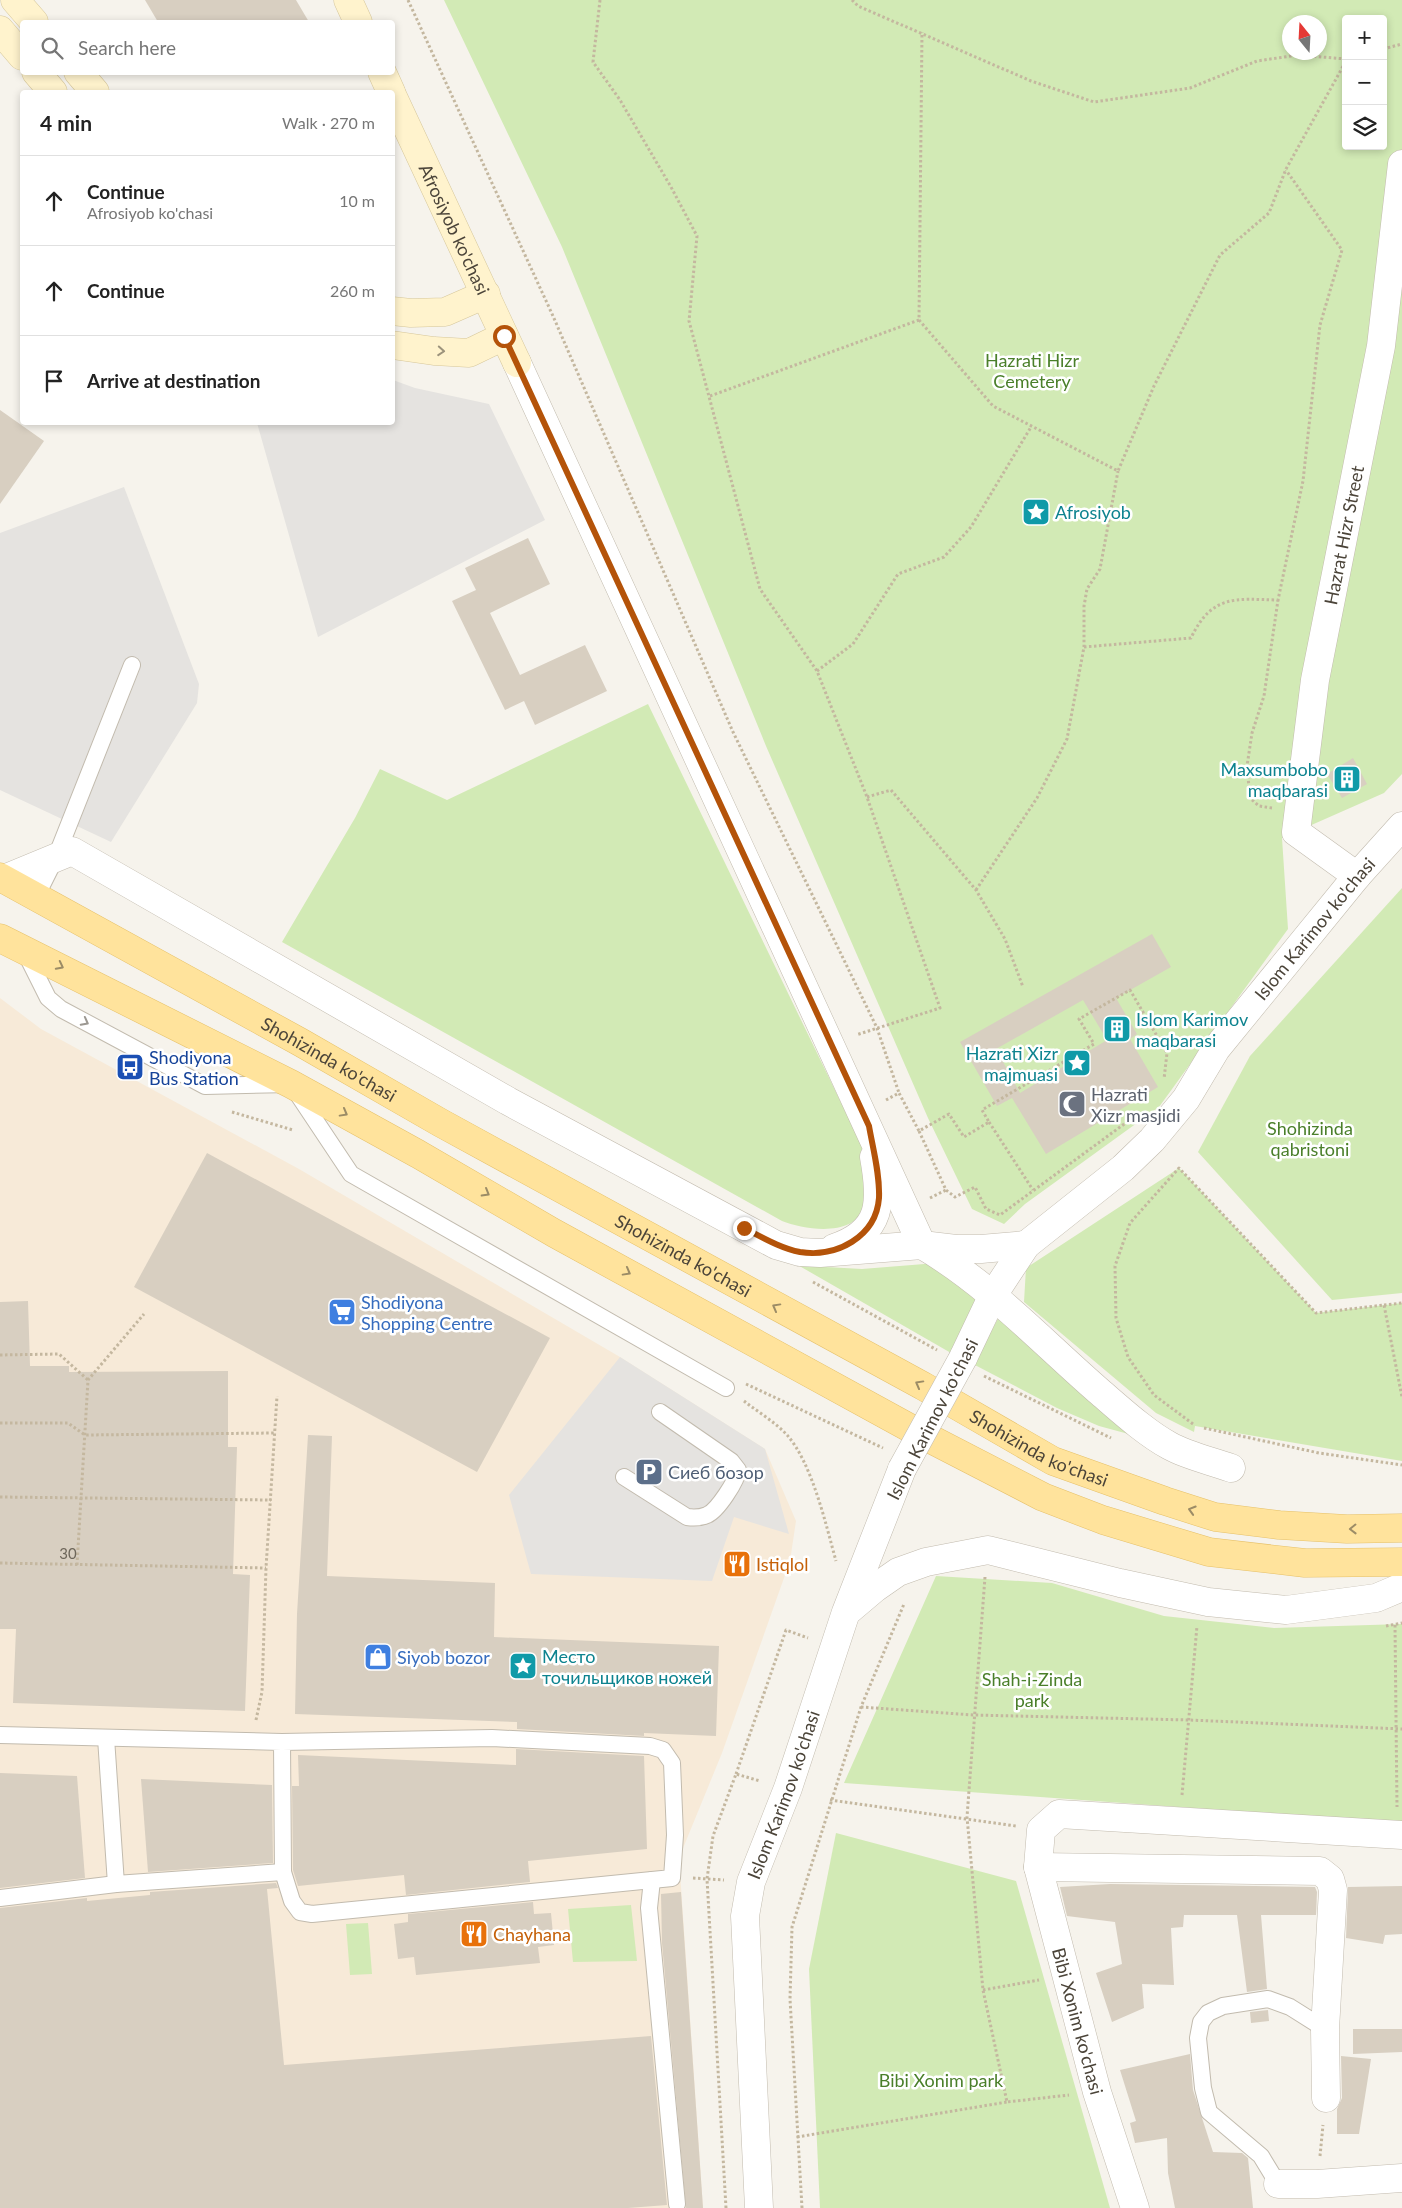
<!DOCTYPE html>
<meta charset="utf-8">
<style>
:root{--surface:#fff;--page:#f6f6f6;--text:#222;--muted:#767676;--line:#e0e0e0}
body{margin:0;font-family:Lato,sans-serif;background:var(--page);color:var(--text)}
.controls{position:absolute;right:15px;top:15px;display:grid;overflow:hidden;border-radius:5px;box-shadow:0 2px 8px #0003}
.controls button{width:45px;height:45px;display:grid;place-items:center;padding:0;border:0;border-bottom:1px solid var(--line);background:var(--surface);color:var(--text);font:25px sans-serif}
.compass{position:absolute;left:1282px;top:15px;width:45px;height:45px;border-radius:50%;background:var(--surface);box-shadow:0 2px 8px #0003;rotate:342deg}
.stop{position:absolute;width:15px;height:15px;margin:-11px;border:4px solid #b45309;border-radius:50%;background:#fff}
.stop.end{background:#b45309;border-color:#fff;box-shadow:0 1px 5px #0008}
.list{margin:0;padding:0;list-style:none}
h2{display:flex;justify-content:space-between;align-items:center;height:65px;margin:0;padding:0 20px;font-size:21px}
h2 small{font-size:16px;font-weight:400;color:var(--muted)}
.list li{display:grid;grid-template-columns:32px 1fr auto;gap:15px;align-items:center;box-sizing:border-box;height:90px;padding:0 20px;border-top:1px solid var(--line)}
.list b{display:block;font-size:19px;white-space:nowrap}
.list p{margin:0;font-size:16px;white-space:nowrap;color:var(--muted)}
.list em{font-size:16px;font-style:normal;color:var(--muted)}
.icon{flex:none;width:28px;height:28px;fill:none;stroke:currentColor;stroke-width:2;stroke-linecap:round;stroke-linejoin:round}
.map{position:relative;flex:none;width:1402px;height:2208px;overflow:hidden}
.search{position:absolute;background:var(--surface);box-shadow:0 2px 8px #0003;left:20px;top:20px;width:375px;height:55px;display:flex;align-items:center;gap:12px;box-sizing:border-box;padding:0 18px;border-radius:5px;color:var(--muted);font-size:19px}
.panel{position:absolute;background:var(--surface);box-shadow:0 2px 8px #0003;left:20px;top:90px;width:375px;height:335px;border-radius:5px}
.map>svg:first-child{display:block}
.commercial{fill:#f7ead8}
.green{fill:#d2eab5;fill-rule:evenodd}
.parking{fill:#e5e3e0}
.building{fill:#d8cfc1;fill-rule:evenodd}
.lines{fill:none;stroke-linecap:round;stroke-linejoin:round}
.lane-casing{stroke:#c2bbae;stroke-width:18}
.street-casing{stroke:#c2bbae;stroke-width:29}
.secondary-casing{stroke:#d6c79b;stroke-width:29}
.primary-casing{stroke:#e6c16a;stroke-width:29}
.path{stroke:#c4b79f;stroke-width:3;stroke-dasharray:2.5 2.5;stroke-linecap:butt}
.lane{stroke:#fff;stroke-width:16}
.street{stroke:#fff;stroke-width:28}
.secondary{stroke:#fff3cd;stroke-width:28}
.primary{stroke:#ffe39c;stroke-width:28}
.street-bridge-casing{stroke:#c2bbae;stroke-width:29;stroke-linecap:butt}
.street-bridge{stroke:#fff;stroke-width:28}
.oneway{stroke:#9c937c}
.oneway2{stroke:#9c8c66}
.oneway3{stroke:#9c9892}
.route{stroke:#b45309;stroke-width:6}
.labels{text-anchor:middle;dominant-baseline:central;stroke-width:5;stroke-linejoin:round;paint-order:stroke}
.number-label{font-size:15px;fill:#6e675b}
.street-label{font-size:18px;fill:#4b4439;stroke:#fff}
.park-label{font-size:18px;fill:#4a7f2a;stroke:#fff}
.culture-label{font-size:18px;fill:#0d838f;stroke:#fff;text-anchor:start}
.transit-label{font-size:18px;fill:#164399;stroke:#fff;text-anchor:start}
.worship-label{font-size:18px;fill:#5b616d;stroke:#fff;text-anchor:start}
.shop-label{font-size:18px;fill:#366cbe;stroke:#fff;text-anchor:start}
.service-label{font-size:18px;fill:#4e5e75;stroke:#fff;text-anchor:start}
.food-label{font-size:18px;fill:#c56008;stroke:#fff;text-anchor:start}
</style>
<div class="map">
<svg width="1402" height="2208" viewBox="0 0 1402 2208">
<rect width="100%" height="100%" fill="#f6f3ec"/>
<path class="commercial" d="M0 998 41 1029 299 1169 620 1357 765 1449 796 1521 790 1561 722 1753 679 1858 703 2208H0Z"/>
<g class="green">
<path d="M444 0H1402V774L1384 793 1282 838 1288 929 1159 1107 1025 1204 1004 1224 972 1209 928 1118 766 746 562 247ZM1346 19H1383V146H1346ZM1290 22H1320V52H1290Z"/>
<path d="M648 704 864 1150C864 1163 868 1193 865 1205 856 1238 805 1230 782 1221L282 942 355 818 380 769 447 800Z"/>
<path d="M1402 888V1293L1332 1300 1198 1152 1250 1056Z"/>
<path d="M1179 1168 1316 1313 1402 1303V1461L1195 1426 1194 1432 1156 1413 1024 1302 1026 1268Z"/>
<path d="M789 1260 826 1267 862 1269 937 1263 985 1298 951 1353Z"/>
<path d="M1000 1315 1147 1439 1099 1426 1057 1408 973 1364Z"/>
<path d="M936 1576 1052 1583 1164 1616 1274 1628 1402 1624V1823L844 1783Z"/>
<path d="M836 1833 1016 1881 1110 2208H820L809 1969Z"/>
<path d="M631 1905 637 1961 573 1962 568 1909Z"/>
<path d="M368 1923 372 1974 350 1975 346 1924Z"/>
</g>
<g class="parking">
<path d="M393 380 415 388 489 404 545 520 318 637 257 423 392 422Z"/>
<path d="M124 487 199 684 197 703 111 842 0 790V533Z"/>
<path d="M620 1357 765 1449 789 1534 734 1517 712 1581 531 1574 509 1495Z"/>
</g>
<g class="building">
<path d="M145 0H296L309 22H158Z"/>
<path d="M0 410 44 441 0 504Z"/>
<path d="M528 538 550 584 490 613 520 675 585 645 607 691 535 725 524 701 505 710 452 601 476 590 465 568Z"/>
<path d="M1353 758 1367 784 1342 798 1327 774Z"/>
<path d="M1152 934 1171 967 1116 998 1137 1034 1130 1039 1158 1087 1046 1154 1012 1098 997 1106 960 1042ZM1083 1000 1107 1040 1020 1093 996 1049Z"/>
<path d="M207 1153 550 1338 477 1472 134 1287Z"/>
<path d="M28 1301 30 1366H69V1372L228 1371V1447H237L233 1574 250 1575 245 1711 13 1703 16 1629H0V1302Z"/>
<path d="M308 1435 332 1436 327 1576 495 1583 494 1637 719 1646 716 1736 644 1733V1736L517 1729V1722L295 1714 297 1614Z"/>
<path d="M516 1749 644 1756 647 1849 528 1861 530 1882 406 1895 404 1875 298 1886 293 1870 292 1786H299L298 1755 516 1765Z"/>
<path d="M0 1773 77 1776 85 1878 0 1888Z"/>
<path d="M141 1779 272 1785 273 1863 148 1872Z"/>
<path d="M276 1883 278 1888 267 1889 284 2065 651 2036 667 2205 628 2208H0V1908L87 1898V1901L150 1895V1892Z"/>
<path d="M1110 1884 1315 1887 1317 1892 1316 1915H1261L1267 1989 1247 1992 1237 1915H1184L1183 1927 1171 1928 1174 1985 1142 1984 1144 2008 1112 2022 1096 1973 1122 1964 1115 1922 1067 1916 1060 1887Z"/>
<path d="M1402 1886V1934L1385 1935 1383 1944 1346 1938 1348 1887Z"/>
<path d="M681 1892 703 2208H686L662 1943 661 1894Z"/>
<path d="M533 1902 534 1914 551 1913 554 1945 538 1947 540 1963 416 1975 414 1957 398 1959 394 1924 408 1922V1914Z"/>
<path d="M1268 2010 1269 2021 1251 2023 1250 2012Z"/>
<path d="M1353 2029H1402V2052L1353 2054Z"/>
<path d="M1190 2054 1193 2090 1213 2152 1242 2153 1248 2158 1253 2208H1175L1168 2173 1167 2138 1135 2143 1130 2123 1136 2121 1120 2070Z"/>
<path d="M1341 2056 1371 2059 1359 2134H1337V2109L1342 2098Z"/>
</g>
<g class="lines">
<defs>
<g id="lane">
<path d="M36 897 56 857 132 665"/>
<path d="M25 952 48 998 61 1009 205 1086 291 1084 351 1174 726 1388"/>
<path d="M624 1477 687 1517C694 1518 700 1518 707 1515 717 1511 737 1481 738 1470L731 1461 660 1412"/>
<path d="M0 1735 282 1742 283 1872 292 1901 300 1912 312 1914 672 1878 675 1835 672 1763 663 1750 650 1746 492 1738 282 1742"/>
<path d="M106 1738 116 1884 283 1872"/>
<path d="M652 1880 649 1908 677 2204"/>
<path d="M0 1898 116 1884"/>
<path d="M1278 2184 1261 2156 1209 2112 1203 2088 1198 2038 1201 2022 1208 2013 1223 2006 1268 1999 1290 2007 1325 2029"/>
</g>
<g id="street">
<path d="M517 363 922 1245C989 1284 1042 1342 1101 1393 1122 1411 1146 1433 1170 1446 1188 1456 1212 1461 1231 1468"/>
<path id="s1" d="M1357 876 1296 832 1315 680 1381 346 1402 164"/>
<path d="M4 879 72 851 508 1101 776 1245 800 1252 820 1253 922 1245 956 1249H981L1026 1245"/>
<path d="M834 1248C883 1232 882 1201 874 1157"/>
<path id="s2" d="M963 1358 993 1295 1026 1245 1123 1168 1152 1140 1186 1099 1216 1049 1357 876 1402 826"/>
<path d="M849 1610 875 1588 898 1572 926 1562 988 1550 1120 1583 1208 1602 1286 1610 1376 1598 1402 1587"/>
<path d="M1038 1867 1320 1871 1330 1879 1333 1890 1325 2029 1326 2098"/>
<path d="M1278 2184H1317L1402 2178"/>
<path id="s3" d="M759 2208 745 1916 751 1882 788 1788 846 1612 902 1469"/>
<path d="M1135 2208 1097 2092 1038 1867 1041 1830 1059 1814 1402 1835"/>
</g>
<g id="secondary">
<path d="M15 0 34 22"/>
<path d="M348 0 358 22"/>
<path d="M0 30 22 56"/>
<path d="M36 72 53 92"/>
<path d="M78 72 95 92"/>
<path d="M382 72 391 92"/>
<path id="s4" d="M392 95 517 363"/>
<path d="M392 311 411 313 445 312 486 294"/>
<path d="M392 345 434 351 469 353 504 336"/>
</g>
<g id="primary">
<path id="s5" d="M0 877 300 1042 441 1123 923 1386 1053 1461 1165 1501 1215 1517 1279 1525 1347 1529 1402 1528"/>
<path d="M0 938 291 1084 418 1154 554 1233 919 1433 1043 1497 1103 1520 1209 1552 1305 1563 1402 1562"/>
</g>
</defs>
<use href="#lane" class="lane-casing"/>
<use href="#street" class="street-casing"/>
<use href="#secondary" class="secondary-casing"/>
<use href="#primary" class="primary-casing"/>
<g class="path">
<path d="M408 0 553 316 733 732 877 1028 899 1093"/>
<path d="M600 0 593 62 620 100 671 187 697 236 689 321 760 589 817 671 867 797 940 1008 856 1035"/>
<path d="M852 0 858 6 1031 81 1094 102 1190 88 1257 61 1298 55 1346 59"/>
<path d="M1383 49 1402 44"/>
<path d="M919 320 993 406 1118 471 1154 386 1220 255 1269 213 1286 169 1346 61"/>
<path d="M710 396 919 320 922 32"/>
<path d="M1084 647 1191 638C1212 594 1235 599 1278 600L1303 481 1320 325 1342 250 1286 170"/>
<path d="M817 671 853 644 898 574 944 557 971 527 1031 427"/>
<path d="M867 797 891 790 976 890 1005 939 1023 987"/>
<path d="M1272 808 1259 806 1250 798 1247 766 1252 733 1264 696 1278 600"/>
<path d="M976 890 1037 798 1067 739 1084 647V606L1087 589 1100 569 1118 471"/>
<path d="M886 1100 899 1093 919 1131 949 1114 964 1137 989 1122 982 1110 1094 1044 1079 1019 1130 990 1167 1053 1164 1079"/>
<path d="M232 1112 293 1130"/>
<path d="M989 1122 1033 1190"/>
<path d="M919 1131 946 1190 955 1197 975 1187 986 1209 1000 1215 1131 1119"/>
<path d="M930 1198 946 1190"/>
<path d="M813 1282 937 1350"/>
<path d="M1384 1305 1402 1303"/>
<path d="M0 1355 59 1354 88 1380"/>
<path d="M984 1376 1111 1438"/>
<path d="M746 1384 883 1448"/>
<path d="M744 1401C758 1412 775 1422 787 1435 812 1463 826 1525 836 1561"/>
<path d="M0 1423H68L85 1435 274 1433"/>
<path d="M1193 1424 1154 1395 1128 1357 1116 1318 1115 1266 1130 1223 1179 1168 1316 1313 1384 1305 1402 1397"/>
<path d="M1204 1428 1319 1453 1402 1465"/>
<path d="M0 1497 271 1500"/>
<path d="M0 1563 266 1568"/>
<path d="M77 1565 88 1380 144 1314"/>
<path d="M985 1577 967 1817 983 1990 1007 2102 1069 2095"/>
<path d="M1395 1625 1397 1807"/>
<path d="M1386 1626 1402 1623"/>
<path d="M861 1707 973 1715 1189 1720 1402 1729"/>
<path d="M256 1720 262 1692 266 1568 277 1396"/>
<path d="M736 1774 786 1630 808 1638"/>
<path d="M1182 1795 1197 1626"/>
<path d="M830 1800 1016 1826"/>
<path d="M693 1878 724 1880"/>
<path d="M983 1990 1039 1980"/>
<path d="M797 2137 1007 2102"/>
<path d="M1320 2156 1323 2125"/>
<path d="M726 2208 707 1879 713 1836 736 1774 760 1781"/>
<path d="M802 2208 790 1999 792 1927 861 1707 904 1604"/>
</g>
<use href="#lane" class="lane"/>
<use href="#street" class="street"/>
<use href="#secondary" class="secondary"/>
<use href="#primary" class="primary"/>
<defs>
<path id="street-bridge" d="M902 1469 963 1358"/>
</defs>
<use href="#street-bridge" class="street-bridge-casing"/>
<use href="#street-bridge" class="street-bridge"/>
</g>
<defs><path id="oneway-chevron" d="M-2-3.5L2.5 0L-2 3.5" fill="none" stroke-width="1.6" stroke-linecap="round" stroke-linejoin="round" transform="scale(1.25)"/></defs>
<use class="oneway" href="#oneway-chevron" transform="translate(441 351) rotate(4)"/>
<g class="oneway2">
<use href="#oneway-chevron" transform="translate(60 966) rotate(27)"/>
<use href="#oneway-chevron" transform="translate(344 1113) rotate(29)"/>
<use href="#oneway-chevron" transform="translate(486 1193) rotate(30)"/>
<use href="#oneway-chevron" transform="translate(627 1272) rotate(29)"/>
<use href="#oneway-chevron" transform="translate(776 1307) rotate(-151)"/>
<use href="#oneway-chevron" transform="translate(919 1384) rotate(-151)"/>
<use href="#oneway-chevron" transform="translate(1192 1510) rotate(-163)"/>
<use href="#oneway-chevron" transform="translate(1353 1529) rotate(179)"/>
</g>
<use class="oneway3" href="#oneway-chevron" transform="translate(85 1022) rotate(28)"/>
<g class="lines">
<path class="route" d="M504 336 869 1126C873 1149 880 1174 879 1198 876 1237 836 1258 800 1252 780 1248 762 1237 744 1228"/>
</g>
<defs>
<symbol id="sight-square" viewBox="-11 -11 22 22"><rect x="-9" y="-9" width="18" height="18" rx="4" fill="#0f9aa8" stroke="#fff"/><path d="M0-6L1.8-2.2L6-1.7L2.9 1.2L3.7 5.4L0 3.3L-3.7 5.4L-2.9 1.2L-6-1.7L-1.8-2.2Z" fill="#fff"/></symbol>
<symbol id="building-square" viewBox="-11 -11 22 22"><rect x="-9" y="-9" width="18" height="18" rx="4" fill="#0f9aa8" stroke="#fff"/><path d="M-4-6H4V6H1V3H-1V6H-4ZM-2.5-4.3h1.7v1.8h-1.7ZM.8-4.3h1.7v1.8H.8ZM-2.5-1h1.7V.8h-1.7ZM.8-1h1.7V.8H.8Z" fill="#fff"/></symbol>
<symbol id="bus-square" viewBox="-11 -11 22 22"><rect x="-9" y="-9" width="18" height="18" rx="4" fill="#1a4fb4" stroke="#fff"/><path d="M-5-6H5V4H4V6H2V4H-2V6H-4V4H-5ZM-3.5-4V0h7V-4ZM-3.5 1.2v1.5H-2V1.2ZM2 1.2v1.5H3.5V1.2Z" fill="#fff"/></symbol>
<symbol id="mosque-square" viewBox="-11 -11 22 22"><rect x="-9" y="-9" width="18" height="18" rx="4" fill="#6b7280" stroke="#fff"/><path d="M3.5-4.9A6 6 0 1 0 3.5 4.9A5 5 0 1 1 3.5-4.9Z" fill="#fff"/></symbol>
<symbol id="supermarket-square" viewBox="-11 -11 22 22"><rect x="-9" y="-9" width="18" height="18" rx="4" fill="#3f7fe0" stroke="#fff"/><path d="M-6-5.5h2.5l.6 2H6L4.5 2H-2.5L-4.4-4H-6ZM-1.5 3.2a1.3 1.3 0 1 0 .1 0ZM3 3.2a1.3 1.3 0 1 0 .1 0Z" fill="#fff"/></symbol>
<symbol id="parking-square" viewBox="-11 -11 22 22"><rect x="-9" y="-9" width="18" height="18" rx="4" fill="#5c6f8a" stroke="#fff"/><path d="M-3.5-5.5H1a3.5 3.5 0 0 1 0 7H-1V5.5H-3.5ZM-1-3.4V-.6H.8a1.4 1.4 0 0 0 0-2.8Z" fill="#fff"/></symbol>
<symbol id="restaurant-square" viewBox="-11 -11 22 22"><rect x="-9" y="-9" width="18" height="18" rx="4" fill="#e8710a" stroke="#fff"/><path d="M-5-6h1v4h1v-4h1v4h1v-4h1v5L-1.5 .5V6h-2V.5L-5-1ZM5-6V6H3V1.5H1.5Q1.5-4 5-6Z" fill="#fff"/></symbol>
<symbol id="shop-square" viewBox="-11 -11 22 22"><rect x="-9" y="-9" width="18" height="18" rx="4" fill="#3f7fe0" stroke="#fff"/><path d="M-5-2.5h2.3a2.7 3.5 0 0 1 5.4 0H5L5.5 6h-11ZM-1.5-2.5h3a1.5 2.3 0 0 0-3 0Z" fill="#fff"/></symbol>
</defs>
<g fill-rule="evenodd">
<use href="#sight-square" x="1020" y="496" width="32" height="32"/>
<use href="#building-square" x="1331" y="763" width="32" height="32"/>
<use href="#building-square" x="1101" y="1013" width="32" height="32"/>
<use href="#sight-square" x="1061" y="1047" width="32" height="32"/>
<use href="#bus-square" x="114" y="1051" width="32" height="32"/>
<use href="#mosque-square" x="1056" y="1088" width="32" height="32"/>
<use href="#supermarket-square" x="326" y="1296" width="32" height="32"/>
<use href="#parking-square" x="633" y="1456" width="32" height="32"/>
<use href="#restaurant-square" x="721" y="1548" width="32" height="32"/>
<use href="#shop-square" x="362" y="1641" width="32" height="32"/>
<use href="#sight-square" x="507" y="1650" width="32" height="32"/>
<use href="#restaurant-square" x="458" y="1918" width="32" height="32"/>
</g>
<g class="labels">
<g class="number-label">
<text x="68" y="1553">30</text>
</g>
<g class="street-label">
<text stroke="none"><textPath href="#s4" startOffset="148">Afrosiyob ko'chasi</textPath></text>
<text stroke="none"><textPath href="#s1" startOffset="376">Hazrat Hizr Street</textPath></text>
<text stroke="none"><textPath href="#s2" startOffset="561">Islom Karimov ko'chasi</textPath></text>
<text stroke="none"><textPath href="#s5" startOffset="376">Shohizinda ko'chasi</textPath></text>
<text stroke="none"><textPath href="#s5" startOffset="781">Shohizinda ko'chasi</textPath></text>
<text transform="translate(932 1419) rotate(-63)">Islom Karimov ko'chasi</text>
<text stroke="none"><textPath href="#s5" startOffset="1186">Shohizinda ko'chasi</textPath></text>
<text stroke="none"><textPath href="#s3" startOffset="420">Islom Karimov ko'chasi</textPath></text>
<text transform="translate(1078 2021) rotate(75)">Bibi Xonim ko'chasi</text>
</g>
<g class="park-label">
<text x="1032" y="360">Hazrati Hizr<tspan x="1032" dy="21">Cemetery</tspan></text>
<text x="1310" y="1128">Shohizinda<tspan x="1310" dy="21">qabristoni</tspan></text>
<text x="1032" y="1679">Shah-i-Zinda<tspan x="1032" dy="21">park</tspan></text>
<text x="941" y="2080">Bibi Xonim park</text>
</g>
<g class="culture-label">
<text x="1055" y="512">Afrosiyob</text>
<text x="1328" y="769" text-anchor="end">Maxsumbobo<tspan x="1328" dy="21">maqbarasi</tspan></text>
<text x="1136" y="1019">Islom Karimov<tspan x="1136" dy="21">maqbarasi</tspan></text>
<text x="1058" y="1053" text-anchor="end">Hazrati Xizr<tspan x="1058" dy="21">majmuasi</tspan></text>
<text x="542" y="1656">Место<tspan x="542" dy="21">точильщиков ножей</tspan></text>
</g>
<g class="transit-label">
<text x="149" y="1057">Shodiyona<tspan x="149" dy="21">Bus Station</tspan></text>
</g>
<g class="worship-label">
<text x="1091" y="1094">Hazrati<tspan x="1091" dy="21">Xizr masjidi</tspan></text>
</g>
<g class="shop-label">
<text x="361" y="1302">Shodiyona<tspan x="361" dy="21">Shopping Centre</tspan></text>
<text x="397" y="1657">Siyob bozor</text>
</g>
<g class="service-label">
<text x="668" y="1472">Сиеб бозор</text>
</g>
<g class="food-label">
<text x="756" y="1564">Istiqlol</text>
<text x="493" y="1934">Chayhana</text>
</g>
</g>
</svg>
<div class="controls">
<button>+</button>
<button>−</button>
<button><svg class="icon" aria-label="layers" viewBox="0 0 24 24"><path d="M12 4l9 5-9 5-9-5zM3 14l9 5 9-5"/></svg></button>
</div>
<svg class="compass" viewBox="-18 -18 36 36"><path d="M0-13l5 13h-10z" fill="#e53935"/><path d="M0 13l5-13h-10z" fill="#767676"/></svg>
<div class="stop" style="left:504px;top:336px"></div>
<div class="stop end" style="left:744px;top:1228px"></div>
<div class="search"><svg class="icon" aria-label="search" viewBox="0 0 24 24"><circle cx="10" cy="10" r="6"/><path d="M15 15l6 6"/></svg>Search here</div>
<section class="panel">
<h2>4 min<small>Walk · 270 m</small></h2>
<ul class="list">
<li><svg class="icon" aria-label="ahead" viewBox="0 0 24 24"><path d="M12 20V5M6 11l6-6 6 6"/></svg><div><b>Continue</b><p>Afrosiyob ko'chasi</p></div><em>10 m</em></li>
<li><svg class="icon" aria-label="ahead" viewBox="0 0 24 24"><path d="M12 20V5M6 11l6-6 6 6"/></svg><div><b>Continue</b></div><em>260 m</em></li>
<li><svg class="icon" aria-label="arrive" viewBox="0 0 24 24"><path d="M6 21V4h12l-3 4 3 4H6"/></svg><div><b>Arrive at destination</b></div></li>
</ul>
</section>
</div>
